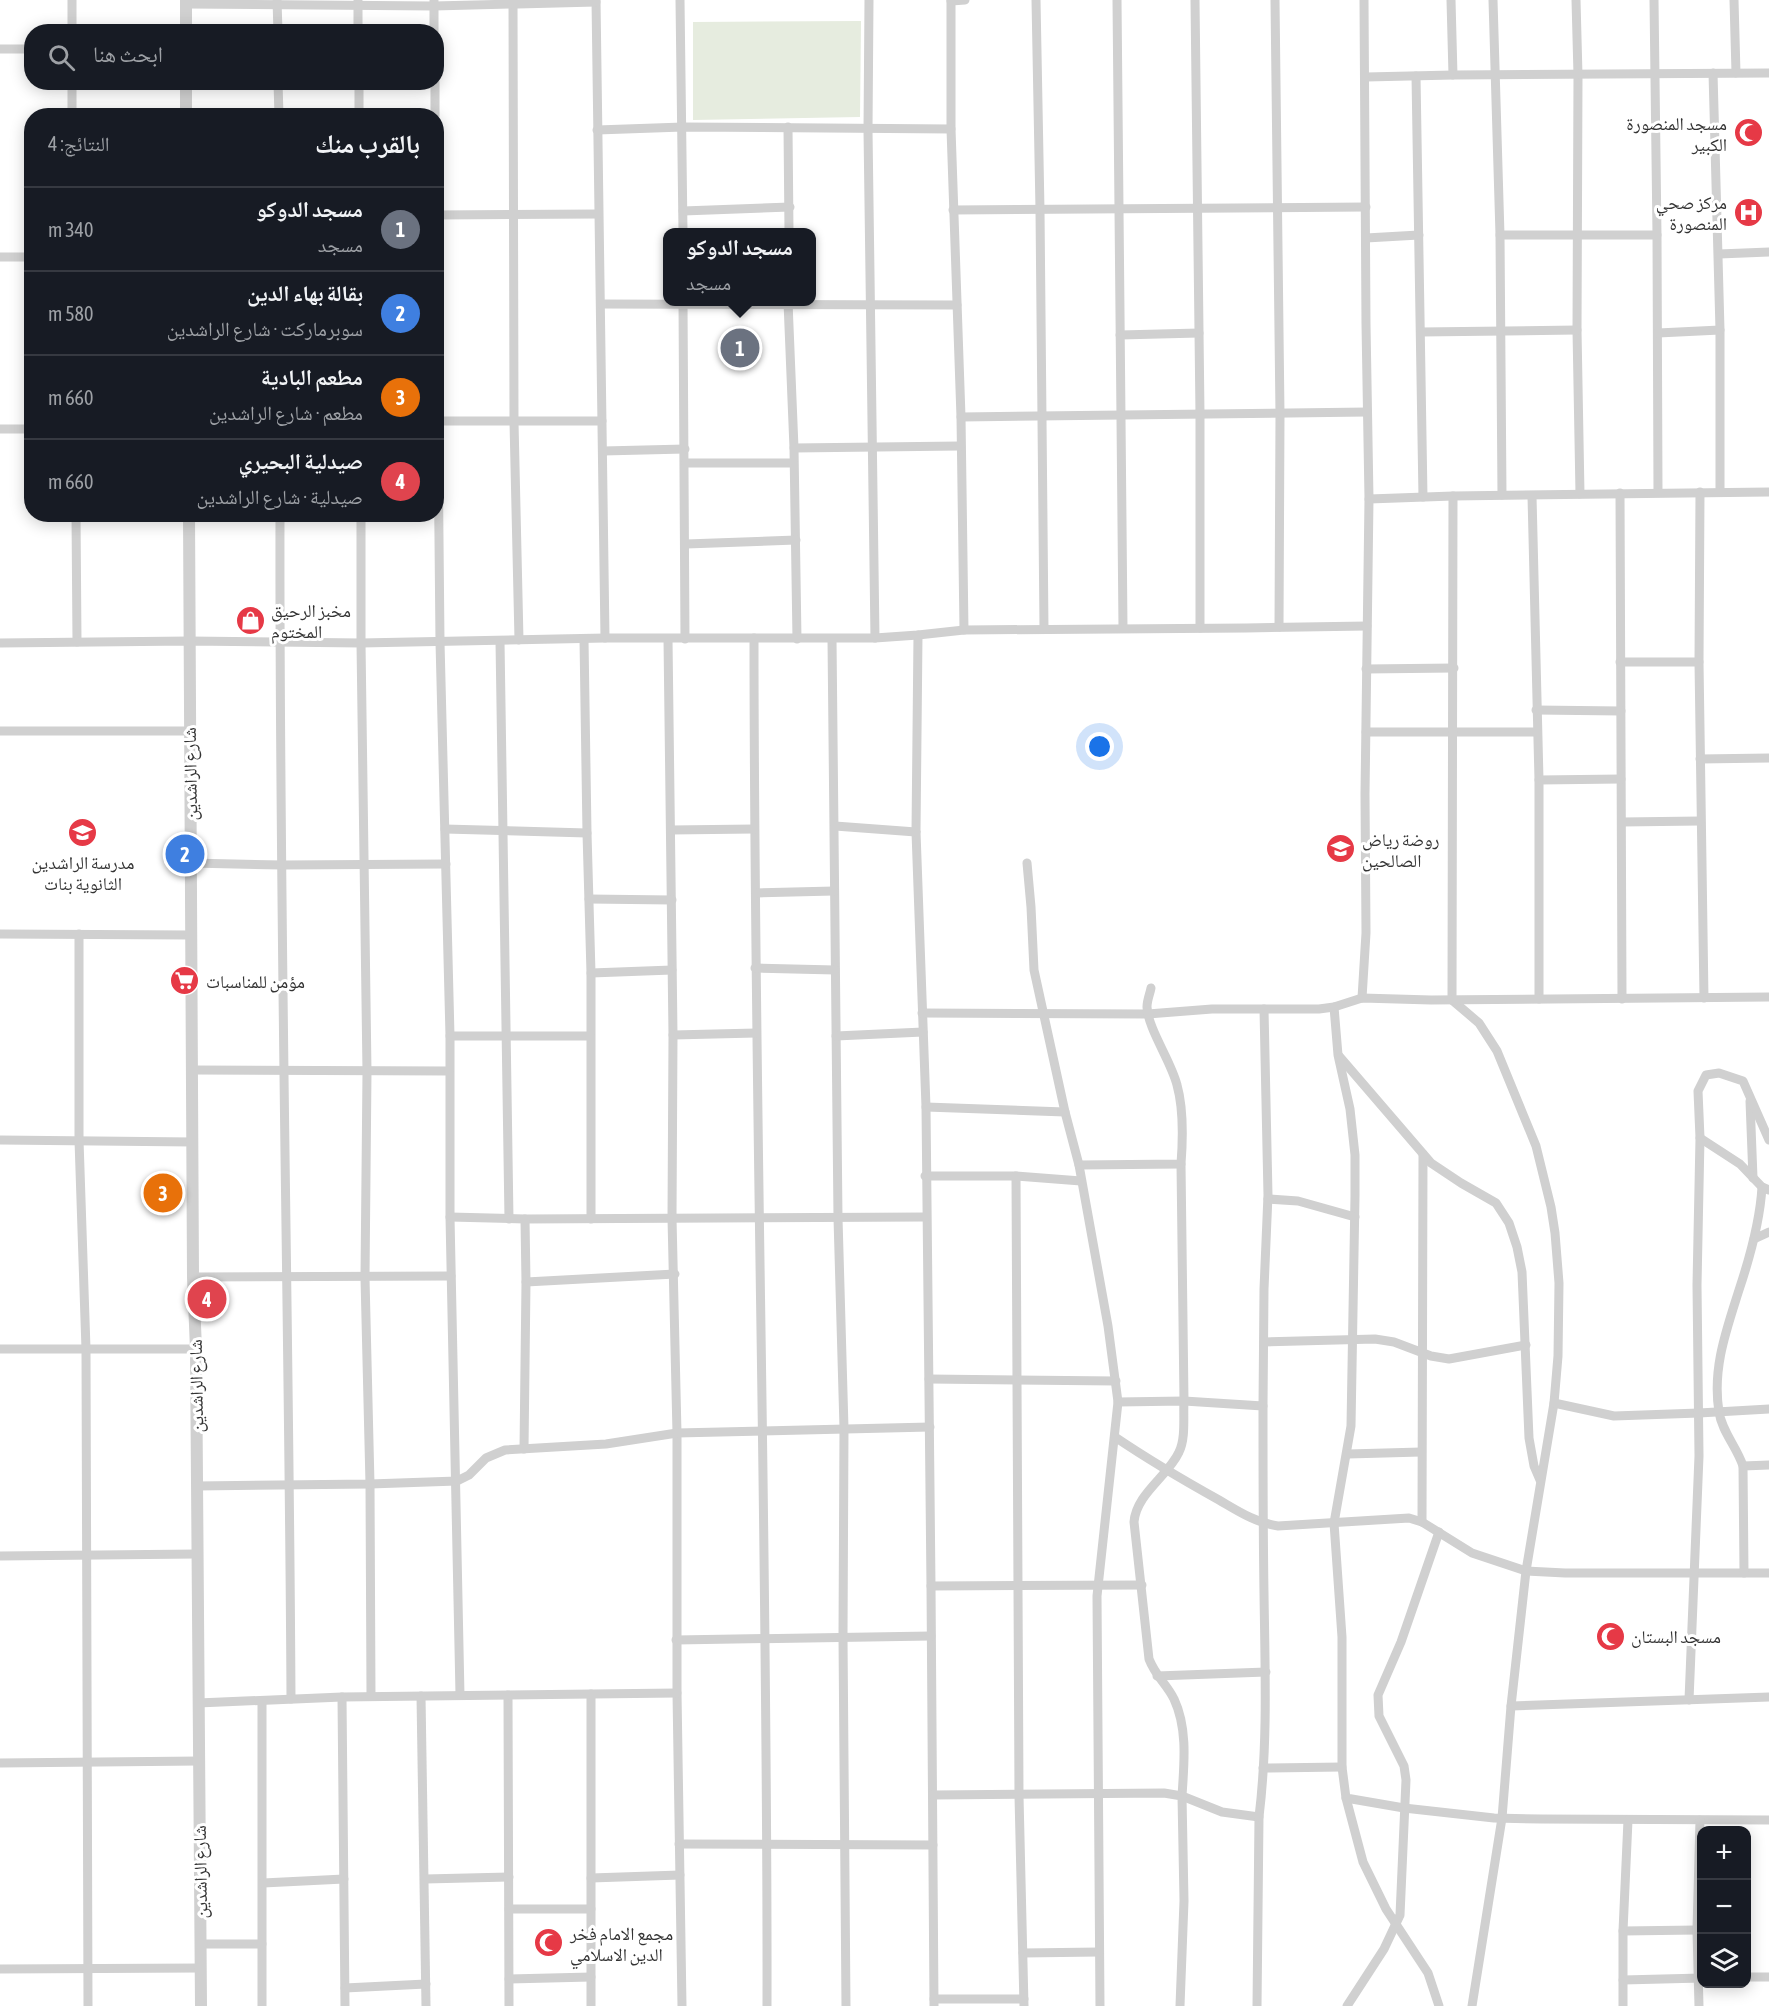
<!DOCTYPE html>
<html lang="ar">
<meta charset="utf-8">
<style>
:root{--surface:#171b24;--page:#20242c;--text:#f1f3f6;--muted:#9ea1a6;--line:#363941;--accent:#e63946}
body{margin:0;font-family:"Asap Condensed","Noto Naskh Arabic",sans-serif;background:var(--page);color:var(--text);direction:rtl}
.controls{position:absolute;right:18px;bottom:18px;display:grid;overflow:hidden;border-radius:12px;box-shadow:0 3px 15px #0003}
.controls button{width:54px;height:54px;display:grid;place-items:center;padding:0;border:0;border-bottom:2px solid var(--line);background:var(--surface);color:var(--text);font:30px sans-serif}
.you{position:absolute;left:1100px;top:747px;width:21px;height:21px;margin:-15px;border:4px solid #fff;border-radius:50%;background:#1a73e8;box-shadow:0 0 0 9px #1a73e833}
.badge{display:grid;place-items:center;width:39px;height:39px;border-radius:50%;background:var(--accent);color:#fff;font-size:20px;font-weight:700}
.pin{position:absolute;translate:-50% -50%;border:3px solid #fff;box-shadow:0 2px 6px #0006}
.popup{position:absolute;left:663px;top:228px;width:153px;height:78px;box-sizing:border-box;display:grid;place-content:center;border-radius:12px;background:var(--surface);filter:drop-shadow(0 2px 4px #0005);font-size:20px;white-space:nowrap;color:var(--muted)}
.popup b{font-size:22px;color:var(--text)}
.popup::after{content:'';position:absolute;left:50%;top:100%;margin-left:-12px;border:12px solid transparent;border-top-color:var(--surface)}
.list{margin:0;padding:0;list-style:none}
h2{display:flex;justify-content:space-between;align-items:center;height:78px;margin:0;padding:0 24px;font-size:26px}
h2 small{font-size:20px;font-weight:400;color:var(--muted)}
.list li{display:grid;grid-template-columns:39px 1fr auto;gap:18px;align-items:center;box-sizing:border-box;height:84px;padding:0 24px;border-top:2px solid var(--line)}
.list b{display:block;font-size:22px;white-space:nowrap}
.list p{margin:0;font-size:20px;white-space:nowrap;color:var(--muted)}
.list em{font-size:20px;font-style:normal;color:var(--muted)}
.icon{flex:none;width:33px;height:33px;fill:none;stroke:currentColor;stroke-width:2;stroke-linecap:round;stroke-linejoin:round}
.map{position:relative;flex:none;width:1769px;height:2006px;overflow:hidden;direction:ltr}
.search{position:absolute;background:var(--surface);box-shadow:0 3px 15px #0003;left:24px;top:24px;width:420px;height:66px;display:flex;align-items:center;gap:15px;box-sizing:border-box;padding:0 21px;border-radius:24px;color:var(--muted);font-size:22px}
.panel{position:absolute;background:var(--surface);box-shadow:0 3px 15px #0003;left:24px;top:108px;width:420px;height:414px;border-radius:24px;direction:rtl}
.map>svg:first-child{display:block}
.pitch{fill:#e6ecdf}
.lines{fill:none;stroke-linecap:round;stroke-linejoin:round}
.minor{stroke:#d0d0d0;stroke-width:9}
.tertiary{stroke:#d0d0d0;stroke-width:12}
.labels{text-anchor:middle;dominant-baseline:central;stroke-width:6;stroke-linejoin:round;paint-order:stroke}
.poi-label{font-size:18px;fill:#333;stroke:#fff;text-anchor:start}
.street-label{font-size:18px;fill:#333;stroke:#fff}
</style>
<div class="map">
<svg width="1769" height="2006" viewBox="0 0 1769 2006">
<rect width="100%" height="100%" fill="#fff"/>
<path class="pitch" d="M861 21 860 117 693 120V22Z"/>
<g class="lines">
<g class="minor">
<path d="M72 0V32"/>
<path d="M277 0 278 32"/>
<path d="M513 0 514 422 519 640"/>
<path d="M596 0 605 638"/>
<path d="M680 0 683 232"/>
<path d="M869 0 868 130 875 638"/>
<path d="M951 0V129L961 417 964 630"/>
<path d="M1036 0 1040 210 1044 629"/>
<path d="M1117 0 1123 628"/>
<path d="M1195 0 1200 414V628"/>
<path d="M1275 0 1280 414 1279 627"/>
<path d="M1451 0 1453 75"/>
<path d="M1493 0 1500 235 1502 495"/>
<path d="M1576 0 1578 75 1577 330 1580 494"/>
<path d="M1654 0 1657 235 1658 492"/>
<path d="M1734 0 1736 73"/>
<path d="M358 1V32"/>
<path d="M434 1V32"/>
<path d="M951 1 965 0"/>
<path d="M186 4 434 6 596 2"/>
<path d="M0 49H32"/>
<path d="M1713 73 1720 330V491"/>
<path d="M1416 76 1423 497"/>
<path d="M1366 77 1453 75 1769 73"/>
<path d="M72 82V116"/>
<path d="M278 82 279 116"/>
<path d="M359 82V116"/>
<path d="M435 82V116"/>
<path d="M788 127 789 232"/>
<path d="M597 130 683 127 951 129"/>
<path d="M953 210 1366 207"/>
<path d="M683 211 790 207"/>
<path d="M436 215 598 214"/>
<path d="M436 231 440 642 450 1036V1217L460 1695"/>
<path d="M1500 235H1657"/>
<path d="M1366 238 1419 235"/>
<path d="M1719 254 1769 252"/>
<path d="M0 257H32"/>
<path d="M683 302 685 639"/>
<path d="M788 302 794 448 797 639"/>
<path d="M601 304 957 305"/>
<path d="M1421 332 1577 330"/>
<path d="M1658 333 1720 330"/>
<path d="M1120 335 1199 333"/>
<path d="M961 417 1367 412"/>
<path d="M436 421H602"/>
<path d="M0 429H32"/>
<path d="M794 448 960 446"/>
<path d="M603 451 685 449"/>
<path d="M686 463H793"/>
<path d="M1700 492 1699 662 1704 998"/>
<path d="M1620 493 1622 999"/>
<path d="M1532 496 1539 780V999"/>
<path d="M1369 499 1453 496 1769 492"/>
<path d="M76 514 77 642"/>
<path d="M280 514C279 909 289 1304 291 1699"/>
<path d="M361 514V643L367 1072 365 1278 370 1484 371 1696"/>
<path d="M686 544 796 540"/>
<path d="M918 635 916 832 926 1107 931 1586 934 2006"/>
<path d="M754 638C754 1094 768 1550 767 2006"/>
<path d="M584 639 587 833 591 973V1219"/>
<path d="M668 639 673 1035 672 1218 677 1433V1693L682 2006"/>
<path d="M832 639 838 1218 844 1428 843 1637 846 2006"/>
<path d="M500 641 509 1219"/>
<path d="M0 643 189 641 361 643 605 638H875L918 635 964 630 1246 628 1367 626"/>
<path d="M1620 662H1699"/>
<path d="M1366 669 1454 668"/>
<path d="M1536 710 1621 711"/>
<path d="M0 731H189"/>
<path d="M1366 732H1536"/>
<path d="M1700 759 1769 758"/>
<path d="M1539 780 1621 779"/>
<path d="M1622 822 1700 821"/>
<path d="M835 826 916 832"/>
<path d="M445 829 587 833"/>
<path d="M671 830 754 829"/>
<path d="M191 863 282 865 446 864"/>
<path d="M1027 863 1031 907 1034 970 1065 1112 1079 1165 1108 1326 1118 1402 1097 1596 1100 2006"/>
<path d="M756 893 834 891"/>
<path d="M589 899 672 900"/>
<path d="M0 934 191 935"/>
<path d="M79 934V1140L86 1349 88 2006"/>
<path d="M755 968 835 970"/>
<path d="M591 973 672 970"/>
<path d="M1362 998 1366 933 1365 794 1369 499 1366 324 1364 0"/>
<path d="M1452 1000 1479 1023 1497 1051 1536 1146 1551 1207 1555 1233 1559 1283 1558 1356 1554 1403 1526 1571 1511 1706 1502 1818 1472 2006"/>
<path d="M1452 1000 1453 496"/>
<path d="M1334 1007 1338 1055 1350 1109 1355 1155V1196L1351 1426 1334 1523 1342 1637V1767L1346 1798 1404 1808 1494 1818 1541 1819 1769 1820"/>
<path d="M922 1013 1148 1014 1212 1009H1319L1334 1007 1362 998 1431 1000 1769 997"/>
<path d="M673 1035 756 1033"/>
<path d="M450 1036H590"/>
<path d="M836 1036 923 1032"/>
<path d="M1339 1056 1431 1163 1461 1183 1496 1203 1509 1223 1517 1247 1522 1272 1529 1438 1534 1466 1540 1480"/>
<path d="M193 1070 449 1071"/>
<path d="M1750 1101 1753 1178"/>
<path d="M926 1107 1065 1112"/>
<path d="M1700 1138 1740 1164 1762 1187 1769 1190"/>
<path d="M0 1140 193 1142"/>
<path d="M1181 1164 1184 1401C1183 1416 1186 1438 1179 1452 1168 1476 1136 1494 1134 1522L1149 1659C1156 1677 1166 1683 1174 1699 1188 1729 1184 1764 1182 1796L1222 1812 1259 1817 1257 2006"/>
<path d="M1079 1165 1181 1164C1183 1138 1184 1110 1177 1085 1171 1061 1148 1029 1147 1007 1147 1000 1150 994 1151 988"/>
<path d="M925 1176H1016L1081 1181"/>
<path d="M1016 1176 1019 1796 1024 2006"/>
<path d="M1268 1199 1298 1201 1355 1217"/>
<path d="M450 1217 525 1219 926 1217"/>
<path d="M1754 1239 1769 1232"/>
<path d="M193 1277 451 1276"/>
<path d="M526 1282 675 1274"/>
<path d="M1264 1342 1375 1339 1394 1342 1431 1356 1449 1359 1526 1345"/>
<path d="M0 1349H196"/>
<path d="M929 1379 1116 1381"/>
<path d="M1118 1402 1184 1401 1263 1406 1264 1289 1268 1195 1264 1009"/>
<path d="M1554 1403 1614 1416 1699 1413 1769 1409"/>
<path d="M1115 1437C1149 1460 1183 1480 1219 1500 1238 1511 1256 1523 1278 1526L1409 1518 1422 1522 1472 1553 1526 1571 1565 1573H1769"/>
<path d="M524 1449 526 1282 525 1219"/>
<path d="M1348 1454 1421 1452"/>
<path d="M1743 1466 1769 1465"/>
<path d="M197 1486 370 1484 457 1481 469 1475 486 1458 505 1450 606 1444 677 1433 930 1427"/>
<path d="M1422 1522 1423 1154"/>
<path d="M0 1556 197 1554"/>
<path d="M1744 1573 1743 1466C1737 1447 1722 1432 1719 1412 1712 1369 1726 1331 1739 1290 1750 1257 1760 1222 1762 1187"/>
<path d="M931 1586 1142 1585"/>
<path d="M676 1640 931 1636"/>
<path d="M1157 1676 1266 1672"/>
<path d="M591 1694V2006"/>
<path d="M508 1695 509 2006"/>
<path d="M421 1696 426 2006"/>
<path d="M342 1697 345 2006"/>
<path d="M1689 1700 1699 1456 1697 1285 1700 1138 1698 1091 1706 1075 1719 1073 1743 1081 1769 1140"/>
<path d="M262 1701V2006"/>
<path d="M198 1703 342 1697 677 1693"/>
<path d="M1511 1706 1769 1697"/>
<path d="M0 1763 199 1761"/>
<path d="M1263 1768 1342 1767"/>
<path d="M933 1795 1164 1793 1182 1796 1184 1901 1180 2006"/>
<path d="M1346 1798 1363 1862 1386 1909 1428 1973 1439 2006"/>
<path d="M1259 1817C1268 1743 1265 1668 1264 1593 1263 1531 1263 1469 1263 1406"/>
<path d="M679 1844 933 1845"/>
<path d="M591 1878 680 1875"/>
<path d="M425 1879 509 1877"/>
<path d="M263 1883 344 1879"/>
<path d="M509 1909H591"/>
<path d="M1623 1931 1697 1930"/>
<path d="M201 1944H262"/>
<path d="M1023 1953 1099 1952"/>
<path d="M0 1969 201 1968"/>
<path d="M1746 1977H1769"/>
<path d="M509 1979 591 1977"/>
<path d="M1623 1980 1702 1978"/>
<path d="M345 1988 426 1984"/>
<path d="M934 1999H1024"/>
<path d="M1347 2006 1384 1949 1400 1915 1406 1780 1404 1766 1379 1716 1378 1695 1401 1642 1439 1532"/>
<path d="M1623 2006V1931L1628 1820"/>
<path d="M1699 2006 1697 1930 1700 1820"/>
</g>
<g class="tertiary">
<path d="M186 32V0"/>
<path d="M186 82V116"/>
<path d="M189 514 193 1277 196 1349 201 2006"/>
</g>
</g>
<defs>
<symbol id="mosque-disc" viewBox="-11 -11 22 22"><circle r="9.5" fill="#e63946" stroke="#fff"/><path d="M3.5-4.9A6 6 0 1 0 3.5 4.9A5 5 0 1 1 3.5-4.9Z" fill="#fff"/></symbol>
<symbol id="hospital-disc" viewBox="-11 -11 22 22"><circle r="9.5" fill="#e63946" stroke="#fff"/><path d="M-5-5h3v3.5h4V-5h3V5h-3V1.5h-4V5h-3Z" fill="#fff"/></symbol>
<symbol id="shop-disc" viewBox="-11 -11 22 22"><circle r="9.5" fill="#e63946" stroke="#fff"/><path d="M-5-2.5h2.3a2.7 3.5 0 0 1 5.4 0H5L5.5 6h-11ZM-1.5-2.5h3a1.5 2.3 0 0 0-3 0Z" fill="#fff"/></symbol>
<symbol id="school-disc" viewBox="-11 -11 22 22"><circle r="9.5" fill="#e63946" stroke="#fff"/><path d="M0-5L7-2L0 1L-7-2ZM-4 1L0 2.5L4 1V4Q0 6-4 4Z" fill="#fff"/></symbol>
<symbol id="supermarket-disc" viewBox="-11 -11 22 22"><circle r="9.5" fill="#e63946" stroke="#fff"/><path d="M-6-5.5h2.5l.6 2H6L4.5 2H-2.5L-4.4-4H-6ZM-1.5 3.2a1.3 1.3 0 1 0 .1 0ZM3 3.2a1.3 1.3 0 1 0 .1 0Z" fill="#fff"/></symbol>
</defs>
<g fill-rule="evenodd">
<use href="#mosque-disc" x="1732" y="116" width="33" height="33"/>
<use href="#hospital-disc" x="1732" y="196" width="33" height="33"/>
<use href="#shop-disc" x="234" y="604" width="33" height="33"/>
<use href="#school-disc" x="66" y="816" width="33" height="33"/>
<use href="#school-disc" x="1324" y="832" width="33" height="33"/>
<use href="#supermarket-disc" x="168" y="964" width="33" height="33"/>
<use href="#mosque-disc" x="1594" y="1620" width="33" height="33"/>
<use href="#mosque-disc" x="532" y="1926" width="33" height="33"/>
</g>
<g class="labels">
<g class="poi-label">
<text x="1727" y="123" text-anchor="end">مسجد المنصورة<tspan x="1727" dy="21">الكبير</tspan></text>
<text x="1727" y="202" text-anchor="end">مركز صحي<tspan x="1727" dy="21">المنصورة</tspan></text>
<text x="271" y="610">مخبز الرحيق<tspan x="271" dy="21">المختوم</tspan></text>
<text x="1362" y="839">روضة رياض<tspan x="1362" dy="21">الصالحين</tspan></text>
<text x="83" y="862" text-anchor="middle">مدرسة الراشدين<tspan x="83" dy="21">الثانوية بنات</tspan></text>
<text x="206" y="981">مؤمن للمناسبات</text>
<text x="1631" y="1636">مسجد البستان</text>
<text x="570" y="1933">مجمع الامام فخر<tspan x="570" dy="21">الدين الاسلامي</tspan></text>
</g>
<g class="street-label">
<text transform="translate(190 774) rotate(-91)">شارع الراشدين</text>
<text transform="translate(196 1386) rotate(-91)">شارع الراشدين</text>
<text transform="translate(200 1872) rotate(-91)">شارع الراشدين</text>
</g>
</g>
</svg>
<div class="controls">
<button>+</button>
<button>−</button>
<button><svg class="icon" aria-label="layers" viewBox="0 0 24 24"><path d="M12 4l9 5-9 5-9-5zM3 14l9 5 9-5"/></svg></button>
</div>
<div class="you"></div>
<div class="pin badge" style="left:740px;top:348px;background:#6b7280">1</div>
<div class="popup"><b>مسجد الدوكو</b>مسجد</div>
<div class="pin badge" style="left:185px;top:854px;background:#3f7fe0">2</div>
<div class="pin badge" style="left:163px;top:1193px;background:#e8710a">3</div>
<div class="pin badge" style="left:207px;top:1299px;background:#e0444e">4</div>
<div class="search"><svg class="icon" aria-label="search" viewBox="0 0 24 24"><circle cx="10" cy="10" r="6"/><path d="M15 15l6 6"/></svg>ابحث هنا</div>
<section class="panel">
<h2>بالقرب منك<small>النتائج: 4</small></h2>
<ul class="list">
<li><span class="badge" style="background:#6b7280">1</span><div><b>مسجد الدوكو</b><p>مسجد</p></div><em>340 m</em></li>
<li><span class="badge" style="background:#3f7fe0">2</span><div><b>بقالة بهاء الدين</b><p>سوبرماركت · شارع الراشدين</p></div><em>580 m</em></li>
<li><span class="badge" style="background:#e8710a">3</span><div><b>مطعم البادية</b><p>مطعم · شارع الراشدين</p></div><em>660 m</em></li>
<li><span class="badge" style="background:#e0444e">4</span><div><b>صيدلية البحيري</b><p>صيدلية · شارع الراشدين</p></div><em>660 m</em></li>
</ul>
</section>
</div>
